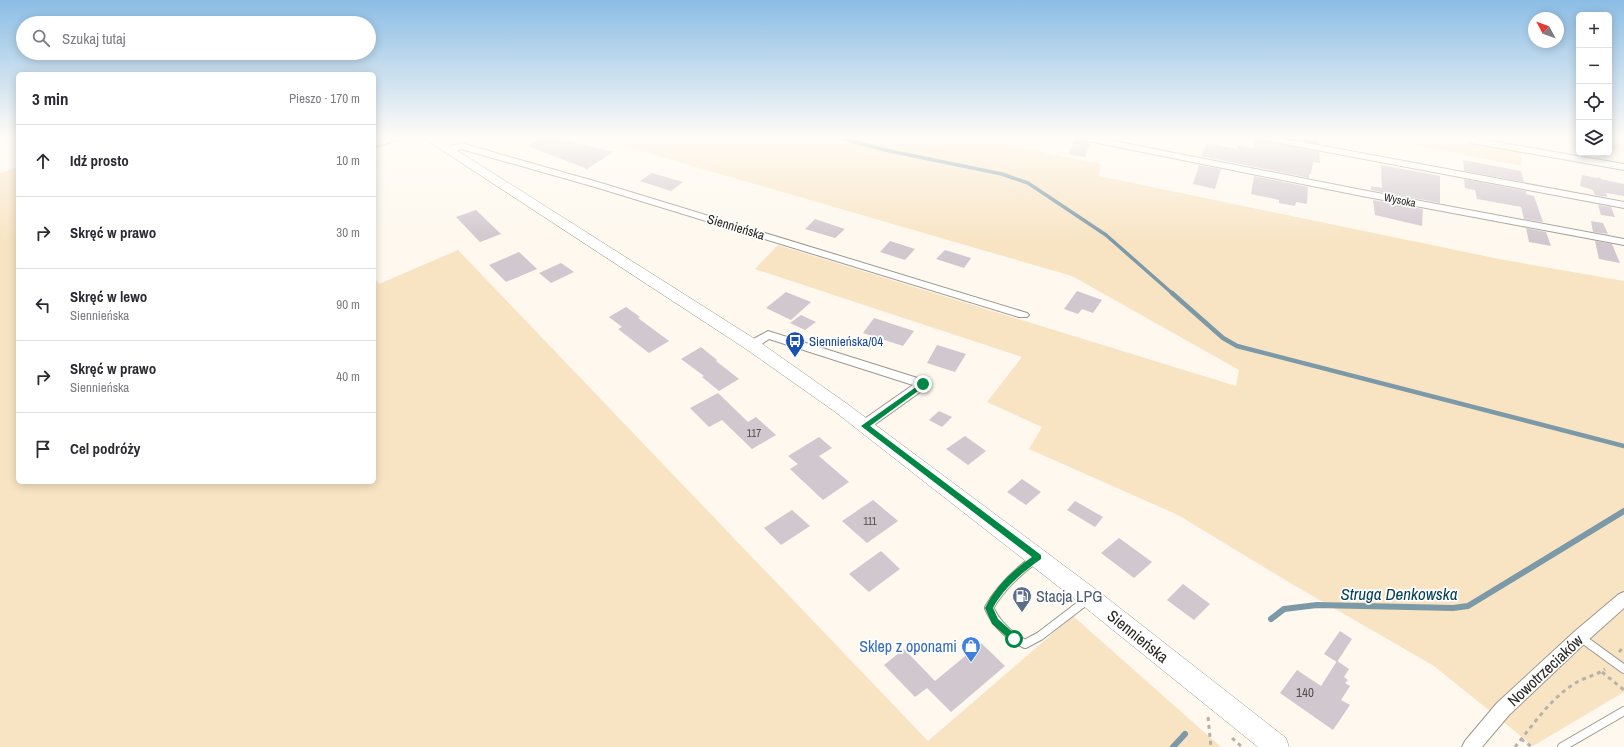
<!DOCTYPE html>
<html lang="pl">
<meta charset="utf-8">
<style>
:root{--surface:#fff;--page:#f7f7f7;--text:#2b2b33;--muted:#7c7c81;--line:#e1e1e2}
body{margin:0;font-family:"Archivo Narrow",sans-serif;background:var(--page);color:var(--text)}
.controls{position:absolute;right:12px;top:12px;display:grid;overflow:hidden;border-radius:6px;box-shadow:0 2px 10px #0003}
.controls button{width:36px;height:36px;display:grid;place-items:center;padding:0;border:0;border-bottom:1px solid var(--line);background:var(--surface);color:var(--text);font:20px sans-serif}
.compass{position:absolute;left:1528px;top:12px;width:36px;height:36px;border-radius:50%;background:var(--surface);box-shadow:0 2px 10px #0003;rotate:311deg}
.stop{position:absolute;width:12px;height:12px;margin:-9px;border:3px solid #008744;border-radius:50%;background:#fff}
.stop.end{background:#008744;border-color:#fff;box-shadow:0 1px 4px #0008}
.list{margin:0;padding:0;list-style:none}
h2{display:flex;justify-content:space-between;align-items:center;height:52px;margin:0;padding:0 16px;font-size:17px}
h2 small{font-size:13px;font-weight:400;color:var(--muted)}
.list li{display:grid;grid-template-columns:26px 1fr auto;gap:12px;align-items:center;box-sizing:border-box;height:72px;padding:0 16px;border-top:1px solid var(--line)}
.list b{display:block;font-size:15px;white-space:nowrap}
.list p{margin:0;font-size:13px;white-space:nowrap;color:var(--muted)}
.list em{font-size:13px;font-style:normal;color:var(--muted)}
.icon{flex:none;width:22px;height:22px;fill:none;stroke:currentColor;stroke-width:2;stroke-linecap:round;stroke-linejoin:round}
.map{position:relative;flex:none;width:1624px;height:747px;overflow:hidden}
.search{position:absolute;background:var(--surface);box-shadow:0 2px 10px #0003;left:16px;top:16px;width:360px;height:44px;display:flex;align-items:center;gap:10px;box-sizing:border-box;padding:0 14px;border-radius:22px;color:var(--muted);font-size:15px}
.panel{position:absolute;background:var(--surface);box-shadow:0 2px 10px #0003;left:16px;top:72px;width:360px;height:412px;border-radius:6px}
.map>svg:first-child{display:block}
.green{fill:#f8e4c3}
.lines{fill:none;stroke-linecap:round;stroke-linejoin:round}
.stream-far2{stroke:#7b99a7;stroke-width:3.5}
.stream-far1{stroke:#7b99a7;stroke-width:4.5}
.stream{stroke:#7b99a7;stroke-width:6}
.building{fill:#d1c7ce}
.service-casing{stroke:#9d988f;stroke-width:10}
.minor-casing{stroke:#9d988f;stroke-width:2}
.secondary-casing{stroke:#9d988f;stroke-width:1}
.path-far1{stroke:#b6b2aa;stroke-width:2;stroke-dasharray:2.5 2.5;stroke-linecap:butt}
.path{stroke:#b6b2aa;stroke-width:3;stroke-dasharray:4 4;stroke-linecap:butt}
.service{stroke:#fff;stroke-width:8}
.minor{fill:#fff;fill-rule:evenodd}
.secondary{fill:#fff;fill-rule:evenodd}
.route{fill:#008744}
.labels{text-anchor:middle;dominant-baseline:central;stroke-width:3.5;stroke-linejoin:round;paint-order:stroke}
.far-street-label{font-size:11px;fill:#282622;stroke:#fff}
.number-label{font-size:11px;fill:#524e4d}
.street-label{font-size:13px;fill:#282622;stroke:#fff}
.transit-label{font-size:13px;fill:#164399;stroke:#fff;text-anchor:start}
.near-number-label{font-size:13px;fill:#524e4d}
.near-service-label{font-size:16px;fill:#4e5e75;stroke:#fff;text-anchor:start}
.near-street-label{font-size:16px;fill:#282622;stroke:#fff}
.near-shop-label{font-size:16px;fill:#366cbe;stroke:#fff;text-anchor:end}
.near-water-label{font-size:17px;font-style:italic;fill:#054057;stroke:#fff}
</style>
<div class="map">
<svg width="1624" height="747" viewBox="0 0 1624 747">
<rect width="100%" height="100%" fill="#fef8ee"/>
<g class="green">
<path d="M602 137H1009L1006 145 1101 164 1099 176 1504 260 1624 281V692L1533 746 1434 666 1292 584 1178 515 1029 449 1042 427 987 402 1022 357 755 269 778 245 1236 386 1239 370 1072 276 610 142Z"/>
<path d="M1373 137H1517L1520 147 1522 166Z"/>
<path d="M1533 137H1579V145Z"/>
<path d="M1609 137H1624V152L1609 150Z"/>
<path d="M18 167V482H374V278L379 284 458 250 928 741 1073 616 1221 747H0V173Z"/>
</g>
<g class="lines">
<path class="stream-far2" d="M836 137 885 150 1002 174 1028 183 1106 235 1173 294"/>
<path class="stream-far1" d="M1172 293 1223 338 1237 346 1624 446"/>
<g class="stream">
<path d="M1271 619 1284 609 1317 605 1453 608 1468 606 1624 511"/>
<path d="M1173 747 1185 734"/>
</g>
</g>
<g class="building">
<path d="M541 137H552L613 152 587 169 528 146Z"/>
<path d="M1075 137H1078L1083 141 1090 143 1085 157 1068 154Z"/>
<path d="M1303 137H1318L1319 144 1303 141Z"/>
<path d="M1255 139 1319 152 1320 163 1313 162 1311 174H1309V178L1201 156 1207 143 1237 149 1238 145 1253 148Z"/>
<path d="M1463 160 1521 171 1524 182 1464 171Z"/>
<path d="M1199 165 1221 169 1215 189 1193 184Z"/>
<path d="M1381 165 1440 176V203L1371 190V186L1382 188Z"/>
<path d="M652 173 683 182 671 191 640 181Z"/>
<path d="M1582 175 1597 178 1600 177 1601 179 1624 184V196L1606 193 1607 197 1595 195 1593 190 1580 186Z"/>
<path d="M1254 176 1308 187 1307 204 1296 202 1295 206 1279 203V200L1251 194Z"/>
<path d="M1464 179 1526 191V194L1534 196 1543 222 1524 219 1521 207 1477 199 1475 190 1465 188Z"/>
<path d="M1373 200 1423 209 1422 226 1375 215Z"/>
<path d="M1598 205 1611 207 1615 217 1601 215Z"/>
<path d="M476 210 501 234 480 242 456 217Z"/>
<path d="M815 219 845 229 835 238 805 229Z"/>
<path d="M1591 221 1603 223 1608 234 1593 232Z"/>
<path d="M1526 228 1546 232 1551 246 1529 242Z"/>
<path d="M890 241 915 249 905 260 880 252Z"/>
<path d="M1595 241 1612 244 1620 263 1599 259Z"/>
<path d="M945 250 971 258 964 268 936 259Z"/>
<path d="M519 252 537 269 506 282 489 265Z"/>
<path d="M561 263 574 272 551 283 539 273Z"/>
<path d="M1077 291 1102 300 1093 313 1082 309 1078 314 1064 309Z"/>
<path d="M786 292 811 302 791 320 766 308Z"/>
<path d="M626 307 640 317 638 318 669 341 649 353 618 329 622 327 609 317Z"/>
<path d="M801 315 816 322 805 330 790 323Z"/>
<path d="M874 318 914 331 903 346 863 333Z"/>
<path d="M937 345 966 354 955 372 927 363Z"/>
<path d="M701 347 717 360 716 361 739 379 719 391 702 377 704 376 681 359Z"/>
<path d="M718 393 748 422 756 417 776 435 752 449 722 420 709 427 690 408Z"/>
<path d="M939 411 952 417 942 427 929 420Z"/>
<path d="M965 436 986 451 968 465 946 449Z"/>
<path d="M819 437 832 448 819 456 849 482 823 500 790 469 798 464 788 456Z"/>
<path d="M1022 479 1041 492 1026 505 1007 492Z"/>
<path d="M873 500 898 521 867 543 842 521Z"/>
<path d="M1075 501 1103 517 1095 527 1067 510Z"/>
<path d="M792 510 810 526 781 545 764 528Z"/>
<path d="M1119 538 1152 562 1134 578 1101 553Z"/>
<path d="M881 551 900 569 869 592 849 574Z"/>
<path d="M1183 584 1210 604 1194 620 1167 600Z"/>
<path d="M1340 631 1352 639 1337 662 1324 654Z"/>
<path d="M981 643 1005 666 951 712 927 688 915 697 884 665 904 649 935 681Z"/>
<path d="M1337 661 1349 669 1344 677 1348 680 1345 683 1350 686 1341 700 1350 705 1333 730 1280 693 1297 670 1321 686Z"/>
</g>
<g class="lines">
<defs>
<g id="service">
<path d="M1035 559C1016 573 1000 588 989 608 997 625 1009 636 1025 644L1040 636 1087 600"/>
<path d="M1580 637 1624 669"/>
<path d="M1562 747 1624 711"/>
</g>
<g id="minor">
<path d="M390 137H402L401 139 374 147V141Z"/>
<path d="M1079 137H1094L1362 190 1624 239V245L1362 196 1083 140Z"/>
<path d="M1259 137H1275L1624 202V208L1263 140Z"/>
<path d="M1474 138 1624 164V170L1471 143 1470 141 1471 139Z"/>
<path d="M461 143 601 183 1027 313 1029 315 1027 317H1019L595 187 461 149 449 153 445 150 446 148Z"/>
<path d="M768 331 927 381 929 384 927 387 870 428 865 430 860 428 859 425 860 422 913 385 769 339 756 348H748L746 345 748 342Z"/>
<path d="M1624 592V608L1586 642 1509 715 1482 747H1462L1465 741 1497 703 1574 632 1619 594Z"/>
</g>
<path id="secondary" d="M422 137H436L758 341 846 403 1098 591 1286 738 1289 747H1258L1082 605 834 411 746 349Z"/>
</defs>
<use href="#service" class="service-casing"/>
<use href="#minor" class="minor-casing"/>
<use href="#secondary" class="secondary-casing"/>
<g class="path-far1">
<path d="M1456 137 1463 139"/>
<path d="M409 138 418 144"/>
</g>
<g class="path">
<path d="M1619 652 1624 647"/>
<path d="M1602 672 1624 690"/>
<path d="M1208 717 1211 747"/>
<path d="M1232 738 1242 747"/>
<path d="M1521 739 1532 747"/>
<path d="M1515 747C1533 725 1550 699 1574 684 1584 677 1596 676 1605 669"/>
</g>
<use href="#service" class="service"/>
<use href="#minor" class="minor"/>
<use href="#secondary" class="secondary"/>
</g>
<linearGradient id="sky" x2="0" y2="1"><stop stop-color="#8bbde5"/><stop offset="0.57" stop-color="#fffcf7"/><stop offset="1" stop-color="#fffcf7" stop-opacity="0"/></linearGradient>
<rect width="1624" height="241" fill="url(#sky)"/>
<path class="route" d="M923 382 925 383V386L870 426 1041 555V559C1023 572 1003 588 993 608L998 619 1017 636 1019 639 1014 643 992 624 985 608C995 587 1013 570 1032 557L861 426Z"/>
<defs>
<symbol id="bus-pin" viewBox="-11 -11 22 30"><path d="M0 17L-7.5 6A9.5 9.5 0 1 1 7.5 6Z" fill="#1a4fb4" stroke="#fff"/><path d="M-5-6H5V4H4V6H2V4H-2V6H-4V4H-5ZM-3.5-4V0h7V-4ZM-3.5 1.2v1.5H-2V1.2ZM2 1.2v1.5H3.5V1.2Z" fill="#fff"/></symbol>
<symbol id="fuel-pin" viewBox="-11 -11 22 30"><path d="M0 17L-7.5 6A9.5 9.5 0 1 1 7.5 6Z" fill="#5c6f8a" stroke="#fff"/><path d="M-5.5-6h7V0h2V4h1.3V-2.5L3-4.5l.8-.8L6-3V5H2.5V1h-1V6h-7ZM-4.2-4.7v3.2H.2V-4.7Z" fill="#fff"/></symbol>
<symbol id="shop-pin" viewBox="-11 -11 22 30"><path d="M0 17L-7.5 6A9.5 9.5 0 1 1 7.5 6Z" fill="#3f7fe0" stroke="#fff"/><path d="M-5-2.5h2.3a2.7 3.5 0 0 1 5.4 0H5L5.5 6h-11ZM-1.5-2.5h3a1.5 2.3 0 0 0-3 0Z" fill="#fff"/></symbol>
</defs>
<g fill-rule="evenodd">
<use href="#bus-pin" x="784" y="330" width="22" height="30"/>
<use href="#fuel-pin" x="1011" y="585" width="22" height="30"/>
<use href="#shop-pin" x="960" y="635" width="22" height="30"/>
</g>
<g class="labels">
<g class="far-street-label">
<text transform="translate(1400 200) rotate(11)">Wysoka</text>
</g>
<g class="number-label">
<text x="754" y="433">117</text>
<text x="870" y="521">111</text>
</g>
<g class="street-label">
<text transform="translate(736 227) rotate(17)">Siennieńska</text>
</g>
<g class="transit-label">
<text x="809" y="341">Siennieńska/04</text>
</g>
<g class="near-number-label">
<text x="1305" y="692">140</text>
</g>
<g class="near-service-label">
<text x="1036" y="596">Stacja LPG</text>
</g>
<g class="near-street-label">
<text transform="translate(1138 636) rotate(39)">Siennieńska</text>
<text transform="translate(1545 670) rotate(-43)">Nowotrzeciaków</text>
</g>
<g class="near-shop-label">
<text x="957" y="646">Sklep z oponami</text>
</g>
<g class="near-water-label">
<text x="1399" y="593">Struga Denkowska</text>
</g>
</g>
</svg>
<div class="controls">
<button>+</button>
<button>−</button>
<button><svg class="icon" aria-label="locate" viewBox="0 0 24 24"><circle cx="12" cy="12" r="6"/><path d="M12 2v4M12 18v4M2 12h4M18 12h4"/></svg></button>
<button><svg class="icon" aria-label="layers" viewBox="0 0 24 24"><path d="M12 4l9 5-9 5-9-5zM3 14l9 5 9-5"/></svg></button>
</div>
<svg class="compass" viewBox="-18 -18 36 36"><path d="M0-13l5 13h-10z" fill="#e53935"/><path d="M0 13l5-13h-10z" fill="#7c7c81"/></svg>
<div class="stop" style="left:1014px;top:639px"></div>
<div class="stop end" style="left:923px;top:384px"></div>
<div class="search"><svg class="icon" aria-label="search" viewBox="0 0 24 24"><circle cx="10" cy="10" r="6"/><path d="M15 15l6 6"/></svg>Szukaj tutaj</div>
<section class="panel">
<h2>3 min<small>Pieszo · 170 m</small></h2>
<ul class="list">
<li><svg class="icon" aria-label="ahead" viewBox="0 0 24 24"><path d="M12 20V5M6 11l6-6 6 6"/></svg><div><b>Idź prosto</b></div><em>10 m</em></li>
<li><svg class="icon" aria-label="right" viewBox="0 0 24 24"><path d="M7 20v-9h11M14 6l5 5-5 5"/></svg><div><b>Skręć w prawo</b></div><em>30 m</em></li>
<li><svg class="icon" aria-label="left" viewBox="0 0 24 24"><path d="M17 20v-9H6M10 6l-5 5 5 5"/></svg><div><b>Skręć w lewo</b><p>Siennieńska</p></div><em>90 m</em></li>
<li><svg class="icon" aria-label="right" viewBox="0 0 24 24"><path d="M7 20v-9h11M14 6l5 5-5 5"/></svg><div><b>Skręć w prawo</b><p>Siennieńska</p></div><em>40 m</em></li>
<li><svg class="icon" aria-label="arrive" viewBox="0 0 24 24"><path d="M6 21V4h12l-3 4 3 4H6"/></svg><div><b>Cel podróży</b></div></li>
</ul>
</section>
</div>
